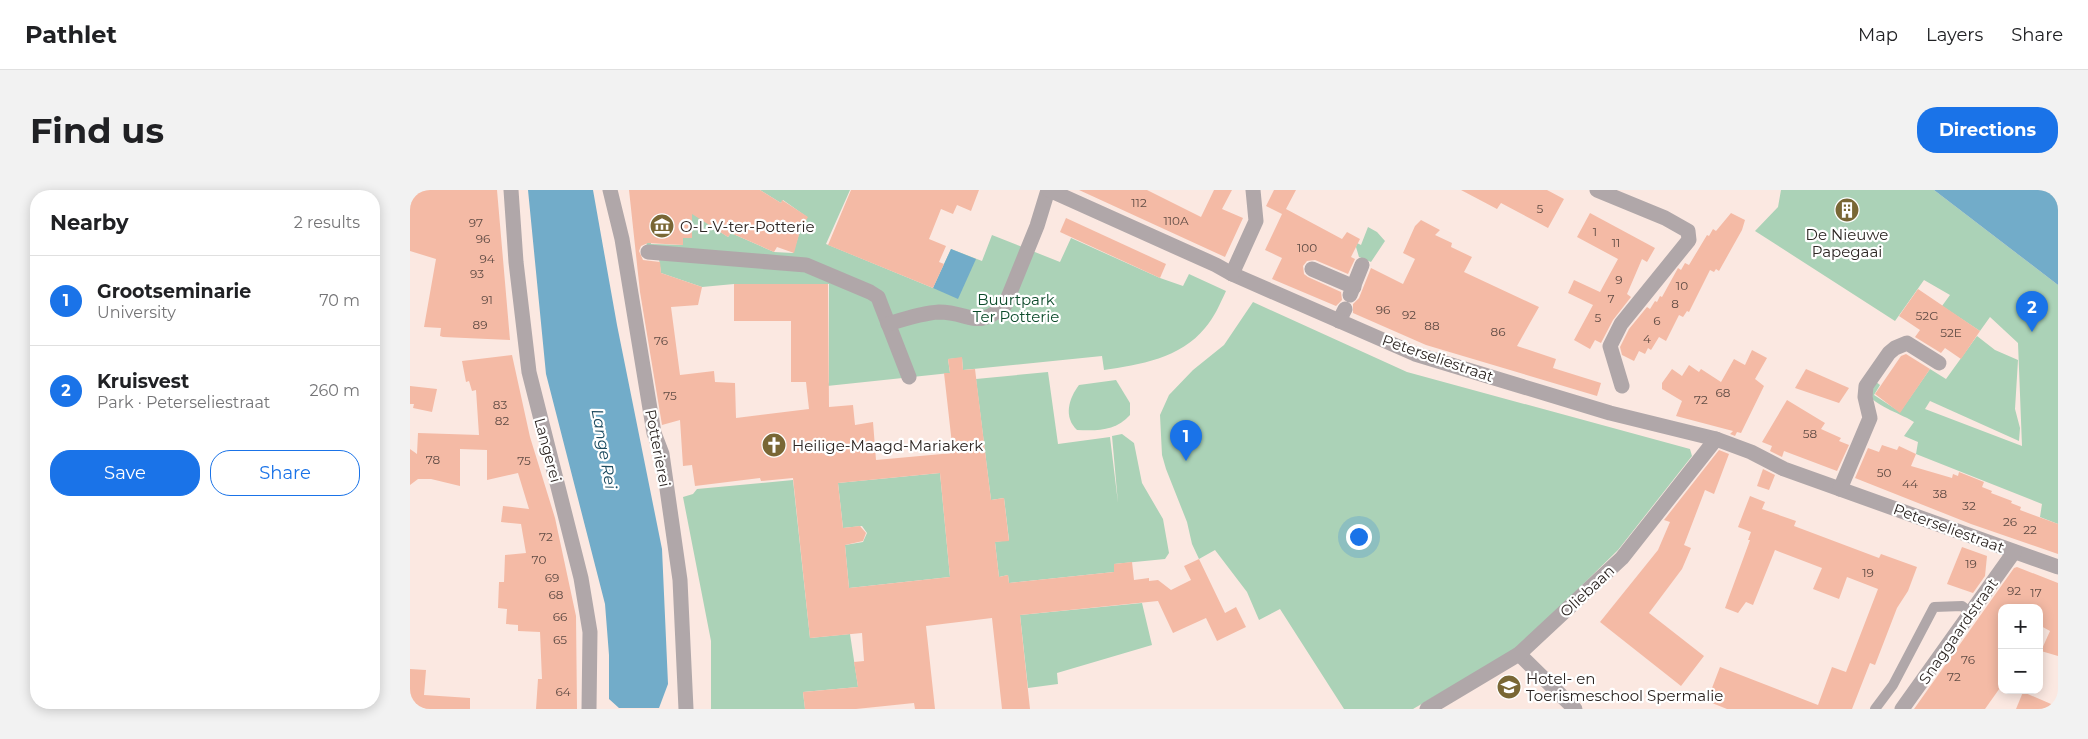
<!DOCTYPE html>
<meta charset="utf-8">
<style>
:root{--surface:#fff;--page:#f2f2f2;--text:#202124;--muted:#757577;--line:#e0e0e0;--accent:#1a73e8}
body{margin:0;font-family:Montserrat,sans-serif;background:var(--page);color:var(--text)}
.controls{position:absolute;right:15px;bottom:15px;display:grid;overflow:hidden;border-radius:10px;box-shadow:0 2px 12px #0003}
.controls button{width:45px;height:45px;display:grid;place-items:center;padding:0;border:0;border-bottom:1px solid var(--line);background:var(--surface);color:var(--text);font:25px sans-serif}
.you{position:absolute;left:948px;top:346px;width:18px;height:18px;margin:-12px;border:4px solid #fff;border-radius:50%;background:#1a73e8;box-shadow:0 0 0 8px #1a73e833}
.badge{display:grid;place-items:center;width:32px;height:32px;border-radius:50%;background:var(--accent);color:#fff;font-size:16px;font-weight:700}
.pin{position:absolute;translate:-50% -41px;filter:drop-shadow(0 1px 2px #0008)}
.pin::after{content:'';position:absolute;top:26px;width:18px;height:15px;background:inherit;clip-path:polygon(0 0,100% 0,50% 100%)}
.list{margin:0;padding:0;list-style:none}
h2{display:flex;justify-content:space-between;align-items:center;height:65px;margin:0;padding:0 20px;font-size:21px}
h2 small{font-size:16px;font-weight:400;color:var(--muted)}
.list li{display:grid;grid-template-columns:32px 1fr auto;gap:15px;align-items:center;box-sizing:border-box;height:90px;padding:0 20px;border-top:1px solid var(--line)}
.list b{display:block;font-size:19px;white-space:nowrap}
.list p{margin:0;font-size:16px;white-space:nowrap;color:var(--muted)}
.list em{font-size:16px;font-style:normal;color:var(--muted)}
.actions{display:flex;gap:10px;padding:15px 20px}
.actions a{flex:1;padding:11px 0;border:1px solid var(--accent);border-radius:20px;text-align:center;font-size:18px;color:var(--accent)}
.actions .main{background:var(--accent);color:#fff}
.map{position:relative;flex:none;width:1648px;height:519px;overflow:hidden;border-radius:20px}
header{display:flex;align-items:center;gap:30px;box-sizing:border-box;height:70px;padding:0 25px;background:var(--surface);border-bottom:1px solid var(--line)}
header strong{font-size:24px}
nav{display:flex;gap:28px;margin-inline-start:auto;font-size:18px}
.intro{display:flex;align-items:center;justify-content:space-between;box-sizing:border-box;height:120px;padding:0 30px}
h1{margin:0;font-size:35px}
.button{padding:12px 22px;border-radius:20px;background:var(--accent);color:#fff;font-size:18px;font-weight:700}
main{display:flex;gap:30px;padding:0 30px}
aside{flex:1;background:var(--surface);border-radius:20px;box-shadow:0 2px 12px #0003}
.map>svg:first-child{display:block}
.green{fill:#abd2b7}
.water{fill:#72acc9}
.building{fill:#f4baa5;fill-rule:evenodd}
.lines{fill:none;stroke-linecap:round;stroke-linejoin:round}
.service{stroke:#b0a7a9;stroke-width:10}
.pedestrian{stroke:#b0a7a9;stroke-width:15}
.minor{stroke:#b0a7a9;stroke-width:15}
.labels{text-anchor:middle;dominant-baseline:central;stroke-width:4.5;stroke-linejoin:round;paint-order:stroke}
.number-label{font-size:12px;fill:#5f4b44}
.poi-label{font-size:15px;fill:#2d2623;stroke:#fff;text-anchor:start}
.park-label{font-size:15px;fill:#0c4b2b;stroke:#fff}
.street-label{font-size:15px;fill:#2d2623;stroke:#fff}
.water-label{font-size:16px;font-style:italic;fill:#1b4a5f;stroke:#fff}
</style>
<header>
<strong>Pathlet</strong>
<nav><a>Map</a><a>Layers</a><a>Share</a></nav>
</header>
<div class="intro"><h1>Find us</h1><a class="button">Directions</a></div>
<main>
<aside>
<h2>Nearby<small>2 results</small></h2>
<ul class="list">
<li><span class="badge">1</span><div><b>Grootseminarie</b><p>University</p></div><em>70 m</em></li>
<li><span class="badge">2</span><div><b>Kruisvest</b><p>Park · Peterseliestraat</p></div><em>260 m</em></li>
</ul>
<div class="actions"><a class="main">Save</a><a>Share</a></div>
</aside>
<div class="map">
<svg width="1648" height="519" viewBox="0 0 1648 519">
<rect width="100%" height="100%" fill="#fbe8e1"/>
<g class="green">
<path d="M350 0H440L416 54 523 98 541 59 572 71 582 45 650 72 661 48 750 88 773 96 779 84 816 101C810 114 804 128 795 138 771 168 729 175 694 180L692 166 553 180 552 168 538 169 540 183 417 196 419 192V94H324L292 97 251 83 249 69 238 67 236 49H241V54L273 55V48H281L282 23 318 47 321 43 364 62 383 63 390 41 397 27 373 10 371 13Z"/>
<path d="M1371 0H1524L1648 95V334L1630 327 1632 314 1506 264 1508 252 1494 246 1504 232C1494 225 1466 216 1460 206L1465 191 1470 195 1464 205 1490 222 1520 179 1536 189 1567 146 1585 160 1608 170 1605 219 1610 238 1609 251 1520 211 1515 219 1612 256 1608 153 1580 127 1570 141 1532 116 1540 105 1514 90 1485 131 1345 41 1368 17Z"/>
<path d="M958 37 967 42 975 51 961 72 949 67 946 57 947 53 951 55Z"/>
<path d="M843 112 997 182 1280 259 1282 266 1208 360 1109 457 1003 519H934L870 419 849 430 837 402 805 360 789 369 782 354 777 332 756 279 752 265 750 225 759 205 783 180 814 155Z"/>
<path d="M638 182 648 254 700 247 708 313 702 246 712 244 724 253 732 293 753 329 759 363 755 369 704 374V382L599 393 598 385 589 387 585 352 599 350 594 308 581 310 566 189Z"/>
<path d="M706 190 720 213V225C706 241 687 241 667 240 653 227 659 208 669 195Z"/>
<path d="M530 283 540 387 439 398 435 355 453 352 457 343 452 336 433 338 428 293Z"/>
<path d="M383 290 400 448 440 444 448 497 393 502 395 519H301V451L273 307 283 304 287 299Z"/>
<path d="M732 413 742 455 647 483 648 494 618 498 610 425Z"/>
</g>
<g class="water">
<path d="M118 0H183L207 135 252 359 258 494 249 518H209L199 509V465L195 414 136 184Z"/>
<path d="M1524 0H1648V95Z"/>
<path d="M541 59 566 69 548 109 523 98Z"/>
</g>
<g class="building">
<path d="M0 0H87L100 150 33 147 30 146 31 138 14 137 26 69 0 61Z"/>
<path d="M219 0H350L371 13 372 10 398 27 390 41 384 63 367 57 364 62 321 43 318 47 282 24V48H273V55L238 53 231 56 229 61 233 70 250 72 251 83 292 97 288 115 261 117 270 185 304 181 305 192 325 193 326 228 399 219 396 192H381V131H324V94H418L419 217 443 215 445 235 463 232 466 270 543 263 534 183H540L538 169 552 167 553 180 565 179 581 310 594 308 599 351 585 352 589 387 598 385 599 393 704 382V374L722 372 724 390 739 388V391L748 390 761 400 781 390 774 376 789 369 815 423 826 417 836 437 807 451 796 428 763 443 748 411 610 425 620 519H592L582 428 516 436 525 519H505L504 513 446 519H395L393 502 448 497 444 472 454 471 452 443 400 448 383 288 351 291 350 288 285 296 282 275 273 276 270 230 252 235 230 102ZM530 283 540 387 439 398 435 355 453 351 456 343 450 336 433 338 428 293Z"/>
<path d="M441 0H569L561 21 547 15 543 24 531 19 519 49 536 56 529 72 534 74 523 98 418 55Z"/>
<path d="M669 0H737L791 27 804 0H822L812 19 833 28 815 67Z"/>
<path d="M864 0H886L876 19 932 49 937 42 950 49 941 67 945 69 938 84 905 70 897 71 893 76 894 84 898 87 931 102 932 110 926 116 862 89 872 68 855 60 872 24 856 16Z"/>
<path d="M1051 0H1137L1154 9 1138 38 1091 13 1087 19Z"/>
<circle cx="1437" cy="20" r="9"/>
<path d="M1180 23 1245 58 1237 72 1232 69 1217 104 1221 107 1203 130 1191 153 1185 150 1180 159 1164 150 1183 115 1158 103 1164 90 1190 102 1208 69 1167 47Z"/>
<path d="M1321 23 1335 30 1332 40 1309 81 1306 79 1304 82 1300 80 1279 122 1277 121 1273 127 1269 125 1256 151 1249 147 1241 160 1238 158 1235 164 1229 161 1224 171 1212 165 1210 157 1219 139 1237 117 1240 119 1245 111 1247 112 1250 106 1252 107 1268 78 1271 80 1275 73 1279 75 1297 45 1299 46 1303 39 1306 41Z"/>
<path d="M656 28 756 74 750 88 650 42Z"/>
<path d="M1011 30 1030 40 1025 45 1042 53 1041 57 1062 67 1054 82 1129 117 1107 156 1146 169 1143 178 1191 193 1187 206 1016 155 943 123V114L949 108 961 78 993 94 1005 69 993 63 1005 36Z"/>
<path d="M1508 99 1570 141 1551 169 1535 158 1531 163 1505 147 1510 140 1489 126Z"/>
<path d="M1342 160 1357 168 1345 189 1354 196 1331 243 1327 242 1325 246 1320 244 1323 241 1266 226 1272 211 1252 199V193L1262 179 1272 186 1279 175 1289 182 1291 179 1311 192 1324 169 1335 175Z"/>
<path d="M1496 164 1520 179 1490 223 1465 204 1491 166Z"/>
<path d="M102 165 120 247 145 328 166 426 167 519H126L128 489H132L130 442 108 441V435L96 434 97 419 88 418 89 392H94L95 365 116 363 111 334 91 332 93 316 119 319 108 283 77 290V260L50 259V296L21 289H8L0 295V259L7 264 8 243 69 245 66 200 62 201 59 191 56 192 52 171Z"/>
<path d="M1396 179 1439 198 1429 213 1385 198Z"/>
<path d="M0 196 27 199 22 222 3 218 4 214H0Z"/>
<path d="M1377 210 1415 233 1411 239 1431 248 1429 251 1439 255 1427 281 1374 261 1372 267 1360 261 1362 256 1352 252Z"/>
<path d="M1472 255 1487 260 1489 256 1506 264 1501 276 1542 288 1543 284 1548 286 1549 282 1574 292 1572 297 1582 301 1581 303 1602 311 1601 313 1611 317 1610 320 1648 334V364L1561 334 1445 288 1458 258 1469 262Z"/>
<path d="M1309 260 1319 264 1304 304 1295 300 1274 355 1281 358 1272 379 1239 423 1294 466 1271 496 1190 432 1248 360 1260 332 1254 330Z"/>
<path d="M1353 279 1365 285 1359 300 1347 296Z"/>
<path d="M1340 306 1355 312 1352 319 1386 331 1384 336 1469 368 1471 364 1507 377 1498 401 1487 418 1465 475 1460 473 1442 519H1317L1297 511 1310 477 1408 515 1422 477 1436 482 1468 399 1437 387 1429 409 1403 399 1412 378 1365 360 1343 415 1336 412 1328 423 1315 418 1340 350H1338L1341 342 1328 337Z"/>
<path d="M1552 357 1577 366 1575 386 1563 403 1537 394Z"/>
<path d="M1607 377 1648 393V466L1631 461 1640 441 1629 435V418H1592V495L1575 519H1504L1604 378Z"/>
<path d="M0 479 16 480 14 505 60 508V519H0Z"/>
<path d="M1613 502 1648 517V519H1606Z"/>
</g>
<g class="lines">
<path class="service" d="M1465 519 1483 495 1524 417 1552 416 1561 423"/>
<g class="pedestrian">
<path d="M238 62 396 75 460 102 468 107 471 115 499 187"/>
<path d="M902 79 944 97"/>
<path d="M940 105 952 75"/>
<path d="M929 131 935 119"/>
<path d="M478 134C494 129 512 123 529 122 560 122 566 141 595 115L627 36 638 0"/>
</g>
<g class="minor">
<path d="M101 0 106 72 119 182 171 388 180 442 179 519"/>
<path d="M200 0 212 49 244 243 252 264 270 390 276 519"/>
<path d="M639 0 806 75 822 84 1005 164 1200 223 1306 249 1341 262 1374 279 1648 377"/>
<path d="M1187 0 1255 28 1278 41 1279 50 1211 134 1200 156 1212 196"/>
<path d="M822 84 846 31 843 0"/>
<path d="M1430 299 1460 228 1455 207 1456 196 1479 163 1485 158 1497 153 1529 173"/>
<path d="M1109 464 1165 519"/>
<path d="M1017 519 1109 464 1124 450 1212 368 1306 249"/>
<path d="M1492 519 1604 362"/>
</g>
</g>
<defs>
<symbol id="building-disc" viewBox="-11 -11 22 22"><circle r="9.5" fill="#796735" stroke="#fff"/><path d="M-4-6H4V6H1V3H-1V6H-4ZM-2.5-4.3h1.7v1.8h-1.7ZM.8-4.3h1.7v1.8H.8ZM-2.5-1h1.7V.8h-1.7ZM.8-1h1.7V.8H.8Z" fill="#fff"/></symbol>
<symbol id="museum-disc" viewBox="-11 -11 22 22"><circle r="9.5" fill="#796735" stroke="#fff"/><path d="M0-6L6-3V-2H-6V-3ZM-5-1h2V3h-2ZM-1-1h2V3h-2ZM3-1h2V3H3ZM-6 4H6V6H-6Z" fill="#fff"/></symbol>
<symbol id="church-disc" viewBox="-11 -11 22 22"><circle r="9.5" fill="#796735" stroke="#fff"/><path d="M-1.2-6h2.4v3.5h3.3v2.4h-3.3V6h-2.4V-.1h-3.3v-2.4h3.3Z" fill="#fff"/></symbol>
<symbol id="school-disc" viewBox="-11 -11 22 22"><circle r="9.5" fill="#796735" stroke="#fff"/><path d="M0-5L7-2L0 1L-7-2ZM-4 1L0 2.5L4 1V4Q0 6-4 4Z" fill="#fff"/></symbol>
</defs>
<g fill-rule="evenodd">
<use href="#building-disc" x="1423" y="6" width="28" height="28"/>
<use href="#museum-disc" x="238" y="22" width="28" height="28"/>
<use href="#church-disc" x="350" y="241" width="28" height="28"/>
<use href="#school-disc" x="1085" y="483" width="28" height="28"/>
</g>
<g class="labels">
<g class="number-label">
<text x="729" y="12">112</text>
<text x="1130" y="18">5</text>
<text x="766" y="30">110A</text>
<text x="66" y="32">97</text>
<text x="1185" y="41">1</text>
<text x="73" y="48">96</text>
<text x="1206" y="52">11</text>
<text x="897" y="57">100</text>
<text x="77" y="68">94</text>
<text x="67" y="83">93</text>
<text x="1209" y="89">9</text>
<text x="1272" y="95">10</text>
<text x="1201" y="108">7</text>
<text x="77" y="109">91</text>
<text x="1265" y="113">8</text>
<text x="973" y="119">96</text>
<text x="999" y="124">92</text>
<text x="1517" y="125">52G</text>
<text x="1188" y="127">5</text>
<text x="1247" y="130">6</text>
<text x="70" y="134">89</text>
<text x="1022" y="135">88</text>
<text x="1088" y="141">86</text>
<text x="1541" y="142">52E</text>
<text x="1237" y="148">4</text>
<text x="251" y="150">76</text>
<text x="1313" y="202">68</text>
<text x="260" y="205">75</text>
<text x="1291" y="209">72</text>
<text x="90" y="214">83</text>
<text x="92" y="230">82</text>
<text x="1400" y="243">58</text>
<text x="23" y="269">78</text>
<text x="114" y="270">75</text>
<text x="1474" y="282">50</text>
<text x="1500" y="293">44</text>
<text x="1530" y="303">38</text>
<text x="1559" y="315">32</text>
<text x="1600" y="331">26</text>
<text x="1620" y="339">22</text>
<text x="136" y="346">72</text>
<text x="129" y="369">70</text>
<text x="1561" y="373">19</text>
<text x="1458" y="382">19</text>
<text x="142" y="387">69</text>
<text x="1604" y="400">92</text>
<text x="1626" y="402">17</text>
<text x="146" y="404">68</text>
<text x="150" y="426">66</text>
<text x="150" y="449">65</text>
<text x="1558" y="469">76</text>
<text x="1544" y="486">72</text>
<text x="153" y="501">64</text>
</g>
<g class="poi-label">
<text x="270" y="36">O-L-V-ter-Potterie</text>
<text x="1437" y="44" text-anchor="middle">De Nieuwe<tspan x="1437" dy="17">Papegaai</tspan></text>
<text x="382" y="255">Heilige-Maagd-Mariakerk</text>
<text x="1116" y="488">Hotel- en<tspan x="1116" dy="17">Toerismeschool Spermalie</tspan></text>
</g>
<g class="park-label">
<text x="606" y="109">Buurtpark<tspan x="606" dy="17">Ter Potterie</tspan></text>
</g>
<g class="street-label">
<text transform="translate(1028 168) rotate(19)">Peterseliestraat</text>
<text transform="translate(248 258) rotate(79)">Potterierei</text>
<text transform="translate(138 260) rotate(75)">Langerei</text>
<text transform="translate(1539 338) rotate(20)">Peterseliestraat</text>
<text transform="translate(1177 401) rotate(-43)">Oliebaan</text>
<text transform="translate(1548 441) rotate(-55)">Snaggaardstraat</text>
</g>
<g class="water-label">
<text transform="translate(194 259) rotate(80)">Lange Rei</text>
</g>
</g>
</svg>
<div class="controls">
<button>+</button>
<button>−</button>
</div>
<div class="you"></div>
<div class="pin badge" style="left:776px;top:271px">1</div>
<div class="pin badge" style="left:1622px;top:142px">2</div>
</div>
</main>
